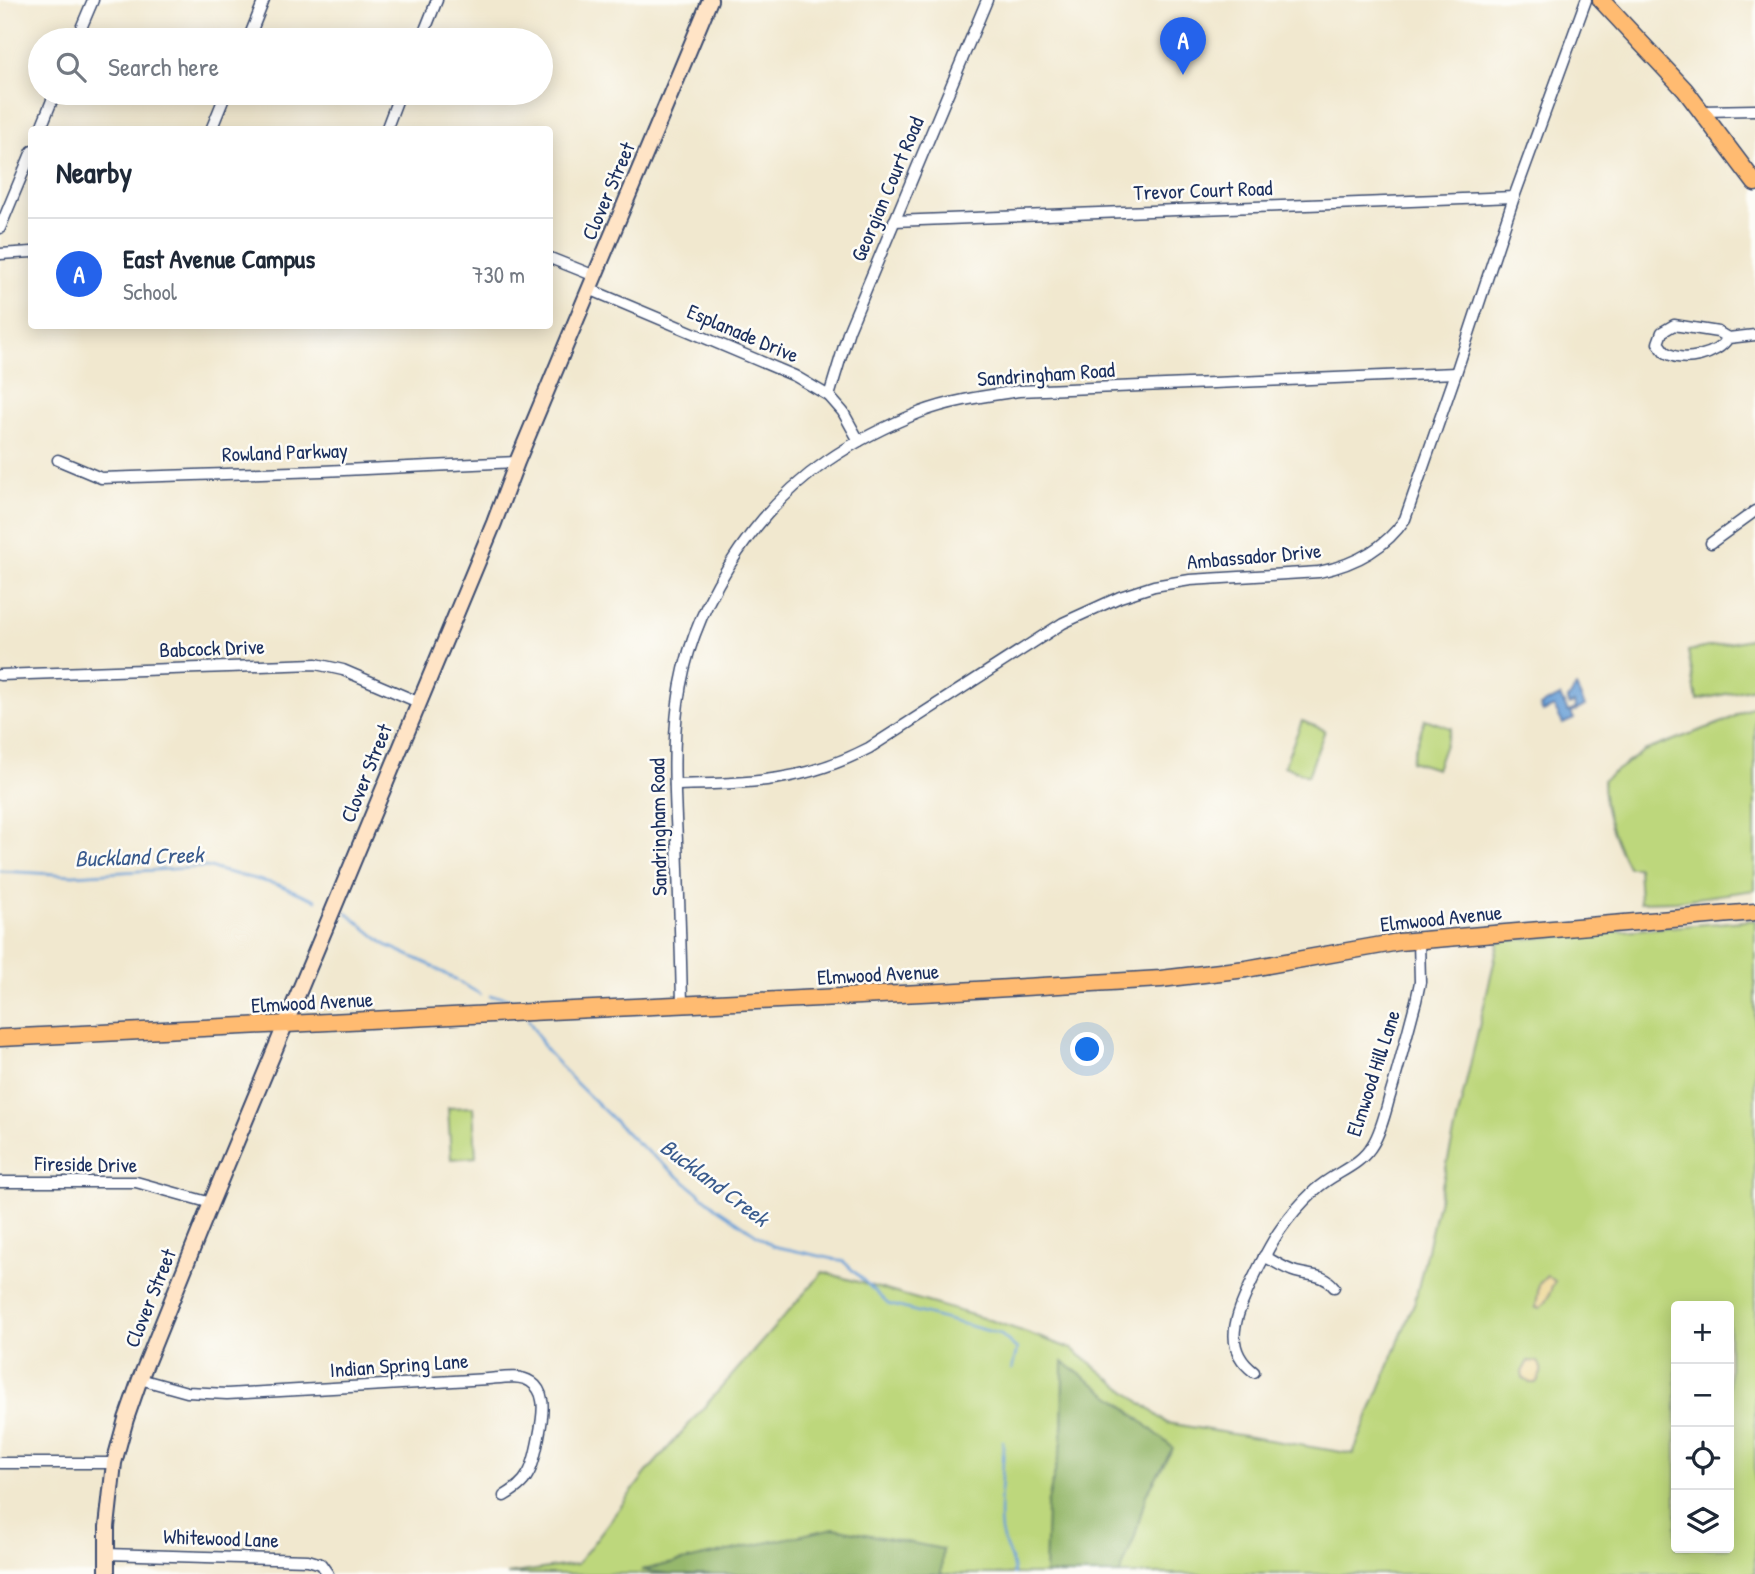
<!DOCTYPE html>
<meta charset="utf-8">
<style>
:root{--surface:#fff;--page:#f2f2f3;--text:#1f2937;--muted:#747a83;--line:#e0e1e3;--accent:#2563eb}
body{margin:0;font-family:"Patrick Hand",sans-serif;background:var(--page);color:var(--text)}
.controls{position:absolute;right:21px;bottom:21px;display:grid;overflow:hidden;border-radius:7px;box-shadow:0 4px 18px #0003}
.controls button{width:63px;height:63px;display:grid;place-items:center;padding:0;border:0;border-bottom:2px solid var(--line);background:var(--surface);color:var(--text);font:35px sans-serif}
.you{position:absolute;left:1088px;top:1050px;width:24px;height:24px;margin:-18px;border:5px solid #fff;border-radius:50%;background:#1a73e8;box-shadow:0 0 0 10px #1a73e833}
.badge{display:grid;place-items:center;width:46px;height:46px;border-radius:50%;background:var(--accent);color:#fff;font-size:23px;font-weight:700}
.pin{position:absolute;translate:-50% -58px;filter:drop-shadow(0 2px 4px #0008)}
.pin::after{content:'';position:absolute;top:37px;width:24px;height:21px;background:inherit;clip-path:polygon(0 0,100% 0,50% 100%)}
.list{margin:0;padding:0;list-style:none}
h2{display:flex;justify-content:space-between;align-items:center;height:91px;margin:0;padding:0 28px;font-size:30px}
h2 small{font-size:23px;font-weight:400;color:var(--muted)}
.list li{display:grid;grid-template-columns:46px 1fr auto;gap:21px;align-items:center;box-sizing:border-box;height:112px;padding:0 28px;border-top:2px solid var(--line)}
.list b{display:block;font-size:26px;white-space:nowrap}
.list p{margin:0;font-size:23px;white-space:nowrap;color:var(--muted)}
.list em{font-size:23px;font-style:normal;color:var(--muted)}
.icon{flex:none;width:38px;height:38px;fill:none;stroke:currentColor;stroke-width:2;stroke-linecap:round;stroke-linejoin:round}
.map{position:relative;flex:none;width:1755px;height:1574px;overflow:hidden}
.search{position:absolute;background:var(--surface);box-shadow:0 4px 18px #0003;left:28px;top:28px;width:525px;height:77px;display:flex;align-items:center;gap:18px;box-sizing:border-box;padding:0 24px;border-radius:38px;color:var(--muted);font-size:26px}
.panel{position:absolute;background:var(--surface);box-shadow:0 4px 18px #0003;left:28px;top:126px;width:525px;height:203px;border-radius:7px}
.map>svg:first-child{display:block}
.green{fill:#bdd77c;stroke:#6c836d;stroke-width:2;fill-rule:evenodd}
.forest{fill:#96b86c;stroke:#587465;stroke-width:2}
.sand{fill:#eeda9e;stroke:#84847e;stroke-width:2}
.water{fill:#6ba0d7;stroke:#43689a;stroke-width:2}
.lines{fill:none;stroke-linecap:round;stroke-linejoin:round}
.stream{stroke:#6ba0d7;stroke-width:2.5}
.street-casing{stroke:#3b4b6f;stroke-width:13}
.secondary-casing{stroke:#3b4b6f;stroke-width:18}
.primary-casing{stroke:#3b4b6f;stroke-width:19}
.street{stroke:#fff;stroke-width:10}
.secondary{stroke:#ffe4c6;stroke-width:14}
.primary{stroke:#ffbb71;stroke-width:16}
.labels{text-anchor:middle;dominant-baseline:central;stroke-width:5;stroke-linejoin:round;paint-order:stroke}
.street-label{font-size:21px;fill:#1b2f5e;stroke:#fdfcf7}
.water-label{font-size:23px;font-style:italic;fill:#3b5c8e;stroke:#fdfcf7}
</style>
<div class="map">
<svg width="1755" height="1574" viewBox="0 0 1755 1574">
<rect width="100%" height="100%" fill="#fdfcf7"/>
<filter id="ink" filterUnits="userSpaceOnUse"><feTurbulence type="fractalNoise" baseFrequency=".0143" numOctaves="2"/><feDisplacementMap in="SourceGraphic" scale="14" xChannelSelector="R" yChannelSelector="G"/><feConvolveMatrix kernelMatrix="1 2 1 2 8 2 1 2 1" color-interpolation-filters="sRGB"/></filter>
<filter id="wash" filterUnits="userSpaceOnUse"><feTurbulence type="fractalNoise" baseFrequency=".00686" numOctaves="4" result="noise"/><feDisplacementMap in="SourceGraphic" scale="28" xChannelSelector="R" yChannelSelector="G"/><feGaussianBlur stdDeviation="1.57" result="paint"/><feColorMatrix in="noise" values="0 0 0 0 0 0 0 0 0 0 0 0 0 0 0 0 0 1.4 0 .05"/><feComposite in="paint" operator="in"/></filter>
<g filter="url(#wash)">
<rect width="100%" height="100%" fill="#f1e8cf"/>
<g class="green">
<path d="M1755 638V688L1697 700 1688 651Z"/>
<path d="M1755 705V890L1676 901 1640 902 1638 867H1628C1614 839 1603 811 1603 780L1644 751 1726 721Z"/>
<path d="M1425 719 1451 728 1436 769 1411 761Z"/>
<path d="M1302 721 1325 730 1308 776 1284 766Z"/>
<path d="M1755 920V1574H507L577 1564 647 1472 823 1272 993 1321 1072 1349 1167 1423 1353 1454 1415 1301 1499 941ZM1676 1306H1729V1548H1676Z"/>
<path d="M473 1107 476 1157 451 1159 448 1108Z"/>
</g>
<g class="forest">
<path d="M1063 1362 1118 1401 1173 1448 1146 1495 1135 1536 1120 1574H1045L1047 1505 1062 1442Z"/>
<path d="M834 1528 943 1549 941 1574H671L641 1570Z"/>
</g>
<g class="sand">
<path d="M1547 1276 1555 1281C1549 1291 1549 1301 1540 1308H1536L1539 1284Z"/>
<path d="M1528 1361 1538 1362C1544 1370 1541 1375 1536 1383H1530L1523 1378 1522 1372Z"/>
</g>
<path class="water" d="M1576 687 1585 706 1571 713 1574 719 1563 724 1554 707 1543 712 1540 706 1560 696 1568 712 1576 709 1574 703 1569 705 1567 701Z"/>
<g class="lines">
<g class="stream">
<path d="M0 871 73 875 206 867 279 885 316 900"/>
<path d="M347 913 386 945 428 964 480 994"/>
<path d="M490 996C500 996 508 996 515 1004"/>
<path d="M528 1019 546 1050 576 1083 636 1142 717 1208 773 1246 843 1261 888 1304 1000 1334 1017 1349 1012 1369"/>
<path d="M1003 1441C1005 1471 997 1501 1001 1531 1003 1546 1014 1559 1014 1574"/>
</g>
</g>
</g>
<g filter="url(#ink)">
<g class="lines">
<defs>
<g id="street">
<path d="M76 40 93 0"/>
<path d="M248 40 264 0"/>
<path d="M421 40 437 0"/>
<path d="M1702 111 1755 110"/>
<path d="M40 130 55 93"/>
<path d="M211 130 226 93"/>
<path d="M386 130 400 93"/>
<path d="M894 221 1514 197"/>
<path d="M0 228 32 151"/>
<path d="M0 254 32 252"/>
<path d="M550 258 595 276"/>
<path d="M589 289 795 376 829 396 843 412 859 441"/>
<path d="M1728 338C1718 355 1683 364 1665 352 1664 351 1659 344 1658 343L1662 332 1674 325 1718 332 1728 338 1755 335"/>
<path d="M829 396 849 330 987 0"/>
<path d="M58 460 101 478 322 471 517 462"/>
<path d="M1711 543 1755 511"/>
<path d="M0 675 316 664 343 670 418 702"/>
<path d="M675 785C748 783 802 783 869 748L1063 623 1120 597 1154 586 1190 580 1319 572C1352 565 1385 549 1405 519L1456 373 1514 197 1586 0"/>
<path d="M682 1005C681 950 679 895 677 841 675 795 672 748 678 703 689 611 751 513 827 461 856 441 888 425 921 412 952 400 986 396 1019 391L1456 373"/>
<path d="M0 1182H136L211 1203"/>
<path d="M1264 1256C1275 1262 1285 1269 1296 1272 1311 1276 1324 1274 1334 1287"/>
<path d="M1254 1372C1220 1347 1238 1312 1252 1281 1271 1242 1283 1220 1315 1190 1334 1172 1359 1168 1373 1144 1381 1131 1385 1114 1389 1099 1399 1067 1407 1034 1416 1001L1420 982 1419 940"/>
<path d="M140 1379 187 1392 227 1394 488 1379C501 1378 520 1374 531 1382 537 1386 541 1393 542 1400 545 1413 535 1463 528 1474 523 1484 514 1490 504 1496"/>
<path d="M0 1463H114"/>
<path d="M106 1554 308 1560 321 1564 328 1574"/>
</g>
<path id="secondary" d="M107 1574V1527L114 1463 126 1419 140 1379 211 1203 494 523 517 462 710 0"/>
<g id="primary">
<path d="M1601 0 1685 90 1755 183"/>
<path d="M0 1038 941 992 1161 979 1246 969 1399 942 1755 912"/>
</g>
</defs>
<use href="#street" class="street-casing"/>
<use href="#secondary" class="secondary-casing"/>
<use href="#primary" class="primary-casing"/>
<use href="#street" class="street"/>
<use href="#secondary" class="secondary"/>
<use href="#primary" class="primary"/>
</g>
</g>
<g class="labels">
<g class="street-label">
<text transform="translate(887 189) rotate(-67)">Georgian Court Road</text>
<text transform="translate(1203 190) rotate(-2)">Trevor Court Road</text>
<text transform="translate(608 191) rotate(-67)">Clover Street</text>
<text transform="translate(743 333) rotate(23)">Esplanade Drive</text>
<text transform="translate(1046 374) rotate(-4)">Sandringham Road</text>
<text transform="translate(285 452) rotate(-2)">Rowland Parkway</text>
<text transform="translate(1254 556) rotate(-5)">Ambassador Drive</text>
<text transform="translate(212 648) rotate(-2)">Babcock Drive</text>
<text transform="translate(366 773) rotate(-68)">Clover Street</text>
<text transform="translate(658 827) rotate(-91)">Sandringham Road</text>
<text transform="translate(1441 918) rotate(-6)">Elmwood Avenue</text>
<text transform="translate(878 974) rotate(-3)">Elmwood Avenue</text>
<text transform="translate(312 1002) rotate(-3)">Elmwood Avenue</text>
<text transform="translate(1373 1073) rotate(-72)">Elmwood Hill Lane</text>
<text transform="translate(86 1164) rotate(1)">Fireside Drive</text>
<text transform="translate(150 1298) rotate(-68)">Clover Street</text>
<text transform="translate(399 1365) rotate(-4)">Indian Spring Lane</text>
<text transform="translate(221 1538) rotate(2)">Whitewood Lane</text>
</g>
<g class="water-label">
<text transform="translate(139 856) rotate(-2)">Buckland Creek</text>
<text transform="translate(715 1182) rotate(37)">Buckland Creek</text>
</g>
</g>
</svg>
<div class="controls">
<button>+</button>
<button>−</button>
<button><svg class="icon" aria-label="locate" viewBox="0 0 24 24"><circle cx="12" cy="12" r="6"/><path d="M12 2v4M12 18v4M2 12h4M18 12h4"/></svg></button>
<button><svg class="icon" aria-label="layers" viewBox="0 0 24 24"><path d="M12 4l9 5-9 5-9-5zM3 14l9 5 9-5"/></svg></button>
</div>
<div class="you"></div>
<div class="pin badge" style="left:1183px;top:75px">A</div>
<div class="search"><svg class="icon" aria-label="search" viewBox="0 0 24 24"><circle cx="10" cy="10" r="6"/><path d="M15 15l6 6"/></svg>Search here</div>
<section class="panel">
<h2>Nearby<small></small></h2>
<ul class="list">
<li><span class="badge">A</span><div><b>East Avenue Campus</b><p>School</p></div><em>730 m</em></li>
</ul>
</section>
</div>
